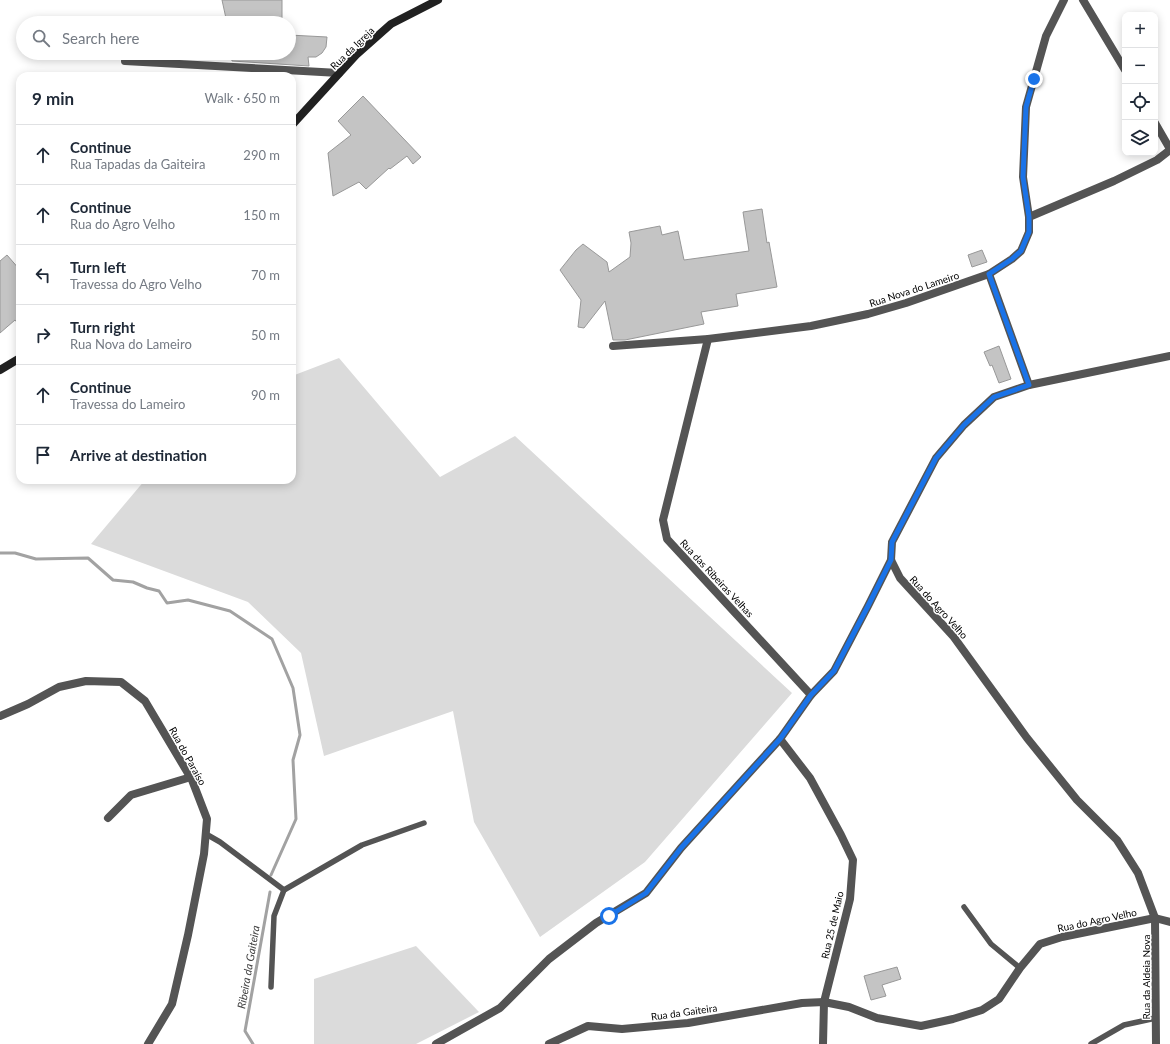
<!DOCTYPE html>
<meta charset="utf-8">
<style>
:root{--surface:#fff;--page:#f2f2f3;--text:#1f2937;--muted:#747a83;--line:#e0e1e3}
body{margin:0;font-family:Lato,sans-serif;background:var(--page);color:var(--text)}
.controls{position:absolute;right:12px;top:12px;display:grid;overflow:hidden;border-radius:8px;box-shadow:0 2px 10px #0003}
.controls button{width:36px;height:36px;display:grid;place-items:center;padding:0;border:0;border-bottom:1px solid var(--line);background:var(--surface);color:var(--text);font:20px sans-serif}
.stop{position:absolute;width:12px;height:12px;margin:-9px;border:3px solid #1a73e8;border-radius:50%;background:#fff}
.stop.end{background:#1a73e8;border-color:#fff;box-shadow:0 1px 4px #0008}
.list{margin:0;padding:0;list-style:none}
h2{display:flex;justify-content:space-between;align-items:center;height:52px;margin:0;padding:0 16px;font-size:17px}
h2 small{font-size:13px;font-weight:400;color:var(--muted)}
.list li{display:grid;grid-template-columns:26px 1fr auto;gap:12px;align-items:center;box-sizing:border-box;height:60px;padding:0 16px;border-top:1px solid var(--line)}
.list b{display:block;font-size:15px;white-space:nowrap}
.list p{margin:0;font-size:13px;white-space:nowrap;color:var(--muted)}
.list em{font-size:13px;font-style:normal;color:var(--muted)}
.icon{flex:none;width:22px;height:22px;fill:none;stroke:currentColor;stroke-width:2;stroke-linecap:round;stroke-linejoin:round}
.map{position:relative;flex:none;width:1170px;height:1044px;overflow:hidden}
.search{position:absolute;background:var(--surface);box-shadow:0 2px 10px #0003;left:16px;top:16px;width:280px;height:44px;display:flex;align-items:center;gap:10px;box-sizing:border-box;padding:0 14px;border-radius:22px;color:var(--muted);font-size:15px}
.panel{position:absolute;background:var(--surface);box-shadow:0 2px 10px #0003;left:16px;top:72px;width:280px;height:412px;border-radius:12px}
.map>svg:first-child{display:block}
.green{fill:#dbdbdb}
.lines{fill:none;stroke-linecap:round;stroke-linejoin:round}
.stream{stroke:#a2a2a2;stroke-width:3}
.building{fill:#c4c4c4;stroke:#989898}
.service{stroke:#545454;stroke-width:5.5}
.minor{stroke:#545454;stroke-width:8}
.secondary{stroke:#212121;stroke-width:8}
.route{stroke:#1a73e8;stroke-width:5}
.labels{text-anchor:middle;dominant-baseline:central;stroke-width:3;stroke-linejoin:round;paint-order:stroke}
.street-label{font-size:10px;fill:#000;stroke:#fff}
.water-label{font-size:11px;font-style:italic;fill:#434343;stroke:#fff}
</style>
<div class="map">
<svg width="1170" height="1044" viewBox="0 0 1170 1044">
<rect width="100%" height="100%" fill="#fff"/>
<g class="green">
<path d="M339 358 440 477 515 436 792 693 645 862 540 937 474 822 453 711 324 756 301 653 248 602 91 544 145 480H292V376Z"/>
<path d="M416 946 479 1012 416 1044H314V979Z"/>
</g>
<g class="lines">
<g class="stream">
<path d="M0 553H15L36 559 88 558 113 580 133 582 147 588 159 591 167 603 188 600 230 611 272 639 293 688 300 735 293 760 296 819 271 875"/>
<path d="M253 1044 245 1031 270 892"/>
</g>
</g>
<g class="building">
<path d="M222 0H282V23H227Z"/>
<path d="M289 35 327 37 326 47 322 53 316 57H308L309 66 232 61 231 53H289Z"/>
<path d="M363 96 421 157 413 164 407 156 390 169 389 168 366 189 359 182 333 196 328 153 351 135 338 121Z"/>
<path d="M762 209 767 243 769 242 777 287 736 294 738 306 701 312 704 324 625 340H613L605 301 584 328 578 327 581 300 560 270 576 250 583 244 607 262 609 272 630 257 631 243 629 232 660 226 662 235 678 231 684 260 749 251 743 212Z"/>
<path d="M982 250 987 262 972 267 968 255Z"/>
<path d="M7 255 20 270V326L15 320 0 333V261Z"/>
<path d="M999 346 1011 379 999 383 992 365 990 366 984 352Z"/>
<path d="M897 967 901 979 882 985 886 996 871 1000 864 976Z"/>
</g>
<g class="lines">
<g class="service">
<path d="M206 834 220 842 284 890 274 916 271 987"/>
<path d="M284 890 362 845 424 823"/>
<path d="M964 907 991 944 1020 968"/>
<path d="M1091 1044 1124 1025 1156 1018"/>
</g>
<g class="minor">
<path d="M1083 0 1125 70"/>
<path d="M125 61 339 73"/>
<path d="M1155 123 1170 149"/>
<path d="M1029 217 1023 177 1026 107 1046 36 1064 0"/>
<path d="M989 274 1029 385"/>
<path d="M708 339 663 520 667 539 811 695"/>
<path d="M613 346 708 339 811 326 868 314 906 303 989 274 1012 259 1021 251 1029 232V217L1114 181 1157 160 1170 150"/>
<path d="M0 716 28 704 59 687 86 681 121 682 145 701 192 780 207 819 204 854 188 935 172 1004 148 1044"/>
<path d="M780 739 810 778 841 835 853 860 850 899 824 1002 823 1044"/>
<path d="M108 818 131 795 191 777"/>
<path d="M436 1044 500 1008 549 959 596 923 646 893 681 848 780 739 811 695 834 671 868 606 891 560"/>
<path d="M549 1044 588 1026 622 1029 688 1023 802 1003 824 1002 849 1007 877 1018 921 1026 953 1019 982 1010 999 999 1020 968 1040 944 1062 937 1155 918 1170 922"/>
<path d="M1156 1044 1155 918 1138 873 1117 840 1077 800 1027 738 953 636 900 578 891 560 892 542 936 458 964 425 994 397 1029 385 1170 356"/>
</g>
<g class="secondary">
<path d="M292 125 356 55 391 24 438 0"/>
<path d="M0 370 20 358"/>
</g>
</g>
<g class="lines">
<path class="route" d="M609 916 646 893 681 848 780 739 811 695 834 671 868 606 891 560 892 542 936 458 964 425 994 397 1029 385 989 274 1012 259 1021 251 1029 232V217L1023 177 1026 107 1034 79"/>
</g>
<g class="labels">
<g class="street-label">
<text transform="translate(352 48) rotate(-44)">Rua da Igreja</text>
<text transform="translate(914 289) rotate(-18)">Rua Nova do Lameiro</text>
<text transform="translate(717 578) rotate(47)">Rua das Ribeiras Velhas</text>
<text transform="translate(939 607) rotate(48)">Rua do Agro Velho</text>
<text transform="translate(188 756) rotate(61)">Rua do Paraíso</text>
<text transform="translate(1097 920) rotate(-12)">Rua do Agro Velho</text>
<text transform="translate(832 925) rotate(-77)">Rua 25 de Maio</text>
<text transform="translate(1146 977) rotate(-90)">Rua da Aldeia Nova</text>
<text transform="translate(684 1012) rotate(-8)">Rua da Gaiteira</text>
</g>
<g class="water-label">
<text transform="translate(248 967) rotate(-80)">Ribeira da Gaiteira</text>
</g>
</g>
</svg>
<div class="controls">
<button>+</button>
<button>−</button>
<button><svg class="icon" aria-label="locate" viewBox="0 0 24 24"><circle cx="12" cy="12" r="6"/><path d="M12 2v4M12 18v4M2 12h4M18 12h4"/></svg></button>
<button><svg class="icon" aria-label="layers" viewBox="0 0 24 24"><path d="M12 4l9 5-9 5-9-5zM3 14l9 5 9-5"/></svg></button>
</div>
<div class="stop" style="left:609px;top:916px"></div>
<div class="stop end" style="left:1034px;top:79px"></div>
<div class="search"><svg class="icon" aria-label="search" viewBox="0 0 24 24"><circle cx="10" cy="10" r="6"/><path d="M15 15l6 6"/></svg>Search here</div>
<section class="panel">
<h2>9 min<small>Walk · 650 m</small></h2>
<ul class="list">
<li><svg class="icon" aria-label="ahead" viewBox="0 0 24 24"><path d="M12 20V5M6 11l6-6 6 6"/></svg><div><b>Continue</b><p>Rua Tapadas da Gaiteira</p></div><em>290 m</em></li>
<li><svg class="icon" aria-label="ahead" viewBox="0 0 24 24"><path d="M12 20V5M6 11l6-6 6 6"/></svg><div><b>Continue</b><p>Rua do Agro Velho</p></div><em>150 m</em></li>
<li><svg class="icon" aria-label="left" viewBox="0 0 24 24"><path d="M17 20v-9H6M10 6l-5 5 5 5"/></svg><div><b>Turn left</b><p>Travessa do Agro Velho</p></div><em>70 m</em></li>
<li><svg class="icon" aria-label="right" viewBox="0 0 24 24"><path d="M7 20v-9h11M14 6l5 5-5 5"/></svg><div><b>Turn right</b><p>Rua Nova do Lameiro</p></div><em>50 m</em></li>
<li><svg class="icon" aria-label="ahead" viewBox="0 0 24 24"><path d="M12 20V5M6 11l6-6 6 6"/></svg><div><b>Continue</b><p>Travessa do Lameiro</p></div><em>90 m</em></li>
<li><svg class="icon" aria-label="arrive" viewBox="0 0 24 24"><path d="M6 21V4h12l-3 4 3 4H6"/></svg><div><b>Arrive at destination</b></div></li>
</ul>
</section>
</div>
